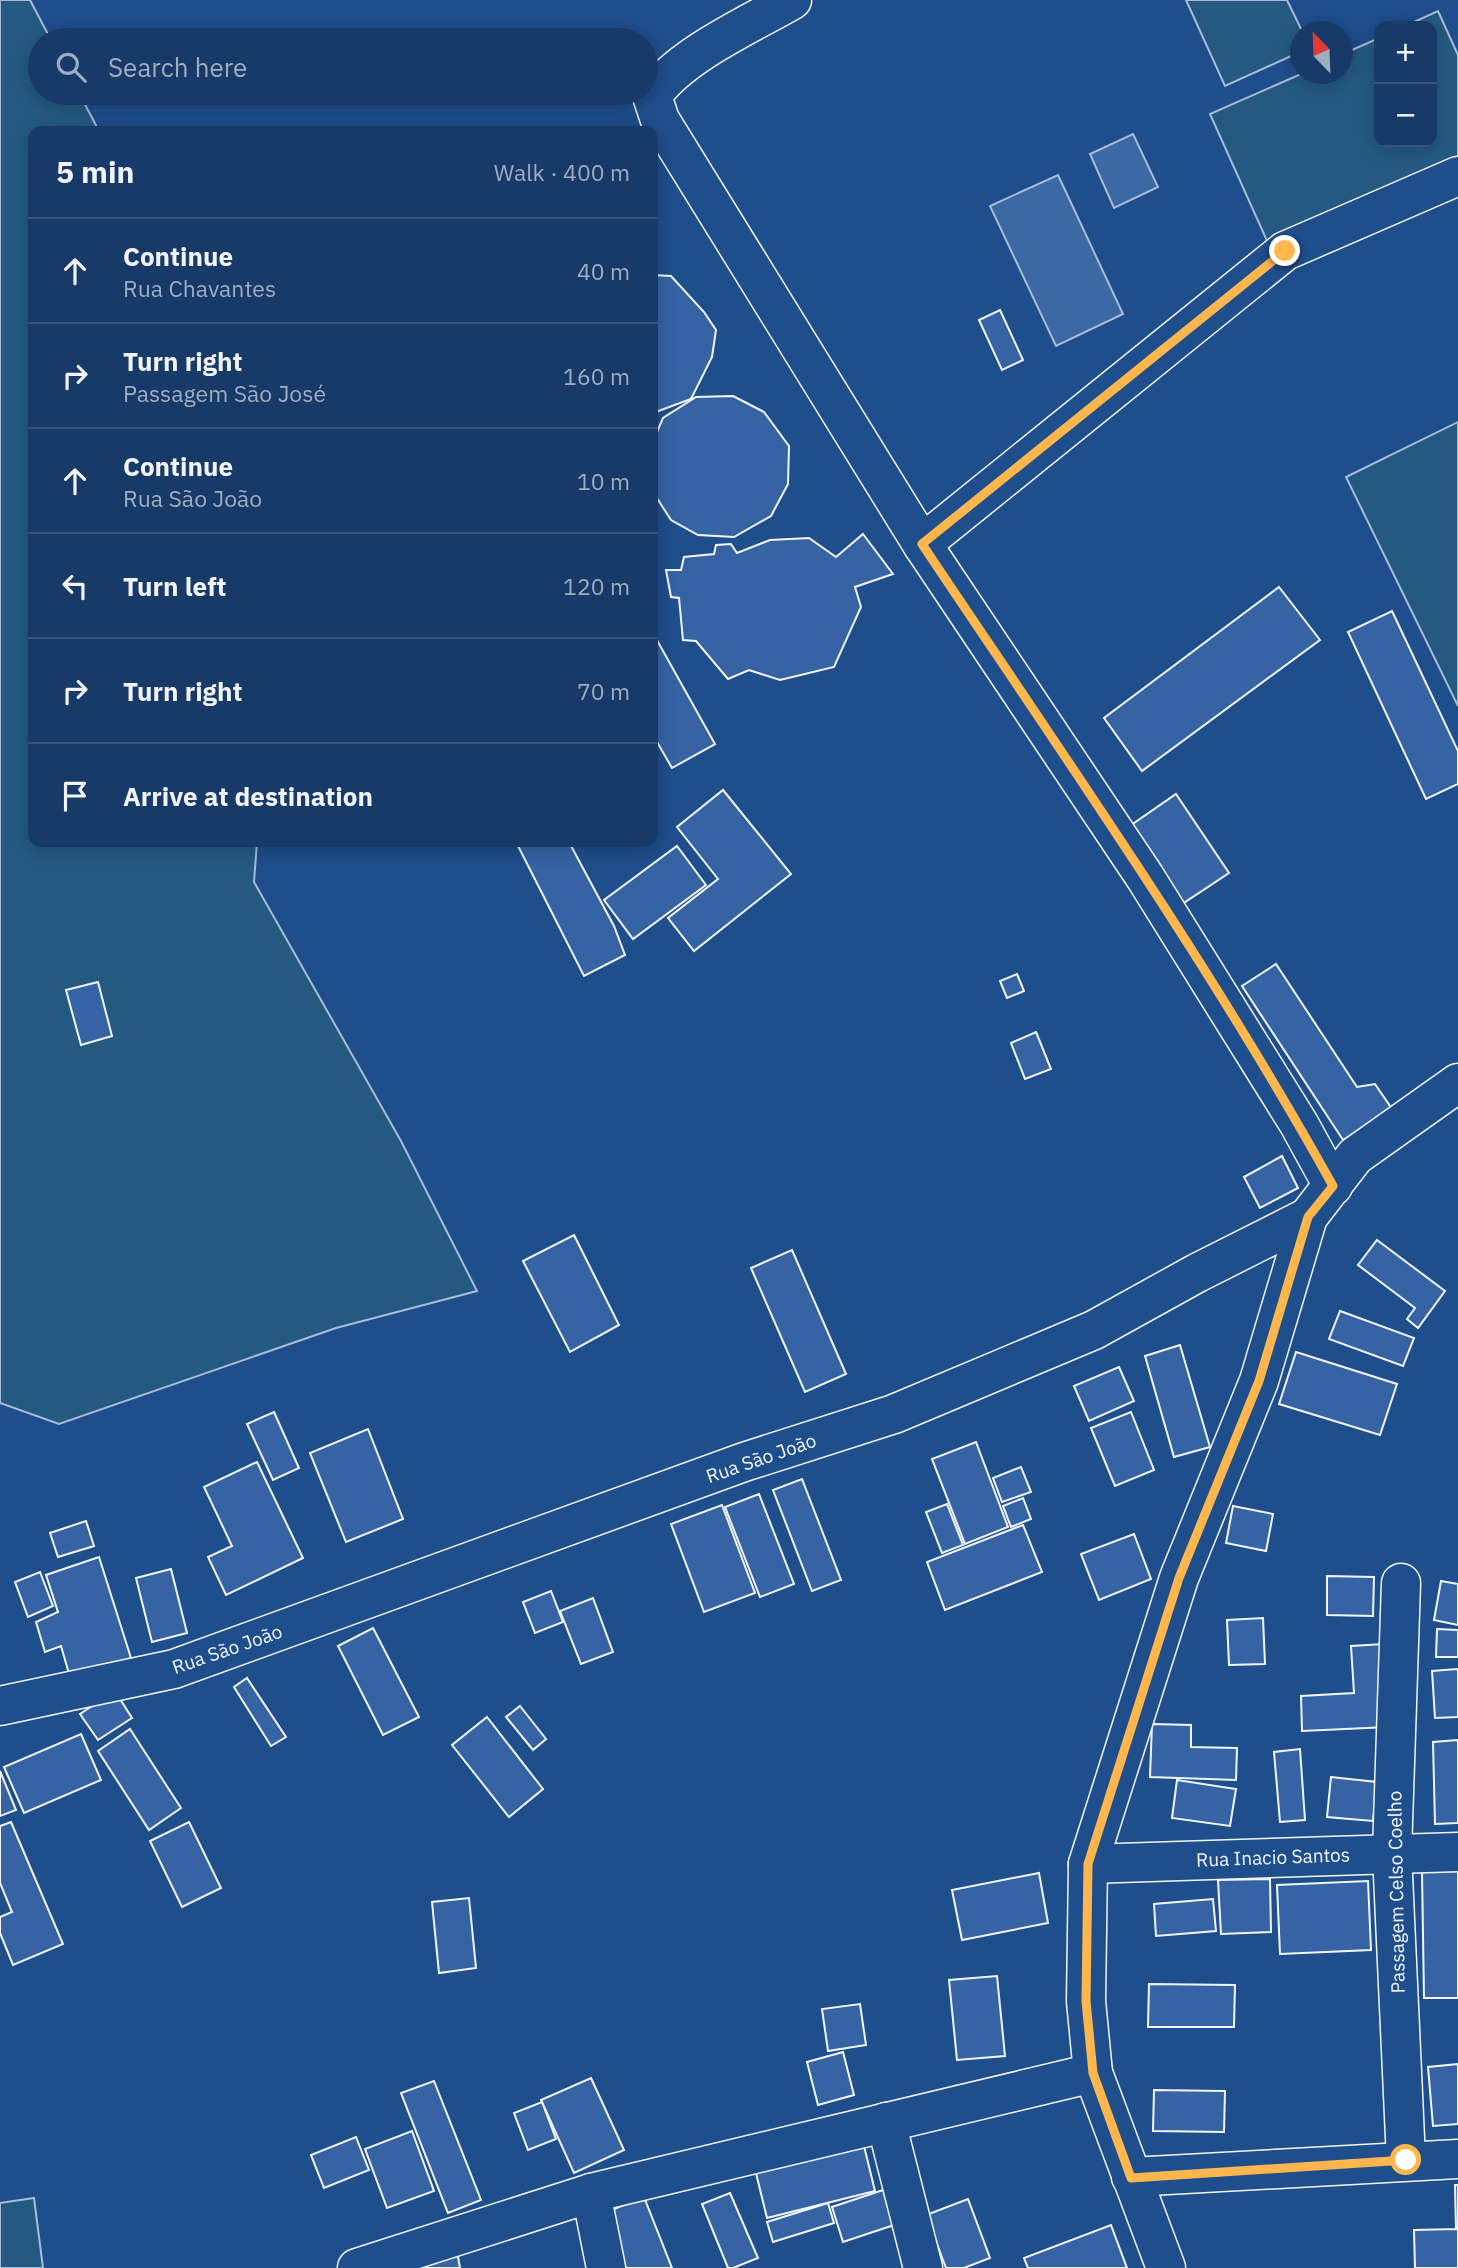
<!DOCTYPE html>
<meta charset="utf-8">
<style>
:root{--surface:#173a69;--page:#20416f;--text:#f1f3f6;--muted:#9eadc0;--line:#36547d}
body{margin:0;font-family:"IBM Plex Sans",sans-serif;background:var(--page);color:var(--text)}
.controls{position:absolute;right:21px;top:21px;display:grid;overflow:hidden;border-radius:14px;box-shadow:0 4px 18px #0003}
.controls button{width:63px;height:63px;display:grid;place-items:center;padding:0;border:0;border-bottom:2px solid var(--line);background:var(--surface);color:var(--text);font:35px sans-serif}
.compass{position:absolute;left:1290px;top:21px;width:63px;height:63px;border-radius:50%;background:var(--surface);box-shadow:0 4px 18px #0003;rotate:337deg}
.stop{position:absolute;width:21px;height:21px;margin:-16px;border:5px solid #ffb74d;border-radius:50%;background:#fff}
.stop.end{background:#ffb74d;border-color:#fff;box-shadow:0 2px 7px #0008}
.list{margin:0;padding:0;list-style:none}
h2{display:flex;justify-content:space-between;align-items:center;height:91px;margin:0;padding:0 28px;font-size:30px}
h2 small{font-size:23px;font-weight:400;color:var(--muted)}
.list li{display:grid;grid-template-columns:46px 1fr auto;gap:21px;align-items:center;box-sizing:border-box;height:105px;padding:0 28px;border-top:2px solid var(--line)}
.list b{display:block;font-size:26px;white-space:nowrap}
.list p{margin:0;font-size:23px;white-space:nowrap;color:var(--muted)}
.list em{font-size:23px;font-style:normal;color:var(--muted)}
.icon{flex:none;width:38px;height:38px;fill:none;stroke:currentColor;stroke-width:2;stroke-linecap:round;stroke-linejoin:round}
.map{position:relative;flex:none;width:1458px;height:2268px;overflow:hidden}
.search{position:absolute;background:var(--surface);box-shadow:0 4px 18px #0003;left:28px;top:28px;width:630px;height:77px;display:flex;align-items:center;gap:18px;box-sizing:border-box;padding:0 24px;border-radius:38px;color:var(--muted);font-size:26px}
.panel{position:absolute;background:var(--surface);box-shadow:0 4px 18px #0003;left:28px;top:126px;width:630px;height:721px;border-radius:14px}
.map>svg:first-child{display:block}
.green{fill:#245a82;stroke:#a8bbd7;stroke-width:2}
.water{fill:#3b69a3;stroke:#a8bbd7;stroke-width:2}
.building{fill:#3563a3;stroke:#f2f6ff;stroke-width:2}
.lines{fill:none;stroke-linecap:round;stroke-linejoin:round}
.minor-casing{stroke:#f2f6ff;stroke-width:41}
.minor{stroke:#1f4e8c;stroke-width:38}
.route{stroke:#ffb74d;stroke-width:9}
.labels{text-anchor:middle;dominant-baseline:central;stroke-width:5;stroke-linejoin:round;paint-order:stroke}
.street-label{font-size:19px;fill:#f2f6ff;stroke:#1f4e8c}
</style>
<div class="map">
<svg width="1458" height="2268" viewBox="0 0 1458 2268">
<rect width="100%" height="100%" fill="#1f4e8c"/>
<g class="green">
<path d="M0 0H30L51 40H40V93H79L99 131H33V842H257L254 882 401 1141 477 1291 336 1328 59 1424 0 1403Z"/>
<path d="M1186 0H1287L1302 31 1300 52 1225 86Z"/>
<path d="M1438 11 1458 55V167L1272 252 1210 114 1301 74H1342L1343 54 1379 38V142H1432V26H1405Z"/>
<path d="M1458 422V706L1346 477Z"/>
<path d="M34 2198 43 2268H0V2203Z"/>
</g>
<g class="water">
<path d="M1133 134 1158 187 1114 208 1090 154Z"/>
<path d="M1058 175 1123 314 1056 346 990 206Z"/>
</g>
<g class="building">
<path d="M653 275 671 276 704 312 716 330 712 357 691 399 653 413Z"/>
<path d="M1000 310 1023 360 1002 370 979 320Z"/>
<path d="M733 396 764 412 789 446 788 484 771 516 734 537 698 535 671 520 653 492V441L663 418 696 397Z"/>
<path d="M863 534 893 574 855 587 861 607 834 667 780 680 749 670 728 679 696 641 683 640 679 598 671 597 666 570H681L684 557 714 554 716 545 731 544 737 553 770 540 809 538 836 557Z"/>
<path d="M1279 587 1320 640 1142 771 1104 718Z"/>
<path d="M1392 611 1458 751V784L1426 799 1348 632Z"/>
<path d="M653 633 715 744 672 768 653 735Z"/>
<path d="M723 790 791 874 694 951 668 918 718 879 677 827Z"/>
<path d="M1176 794 1229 873 1176 908 1124 830Z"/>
<path d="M516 842H569L614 926 625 955 584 976Z"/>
<path d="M677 846 706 885 633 939 604 900Z"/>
<path d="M1276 964 1357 1087 1375 1084 1392 1109 1343 1140 1242 986Z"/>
<path d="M1017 974 1024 991 1007 998 1000 981Z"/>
<path d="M98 982 112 1036 81 1045 66 990Z"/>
<path d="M1036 1032 1051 1069 1025 1079 1011 1043Z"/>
<path d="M1282 1156 1298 1188 1260 1208 1244 1177Z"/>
<path d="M574 1235 619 1325 570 1352 523 1261Z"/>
<path d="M1377 1240 1445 1291 1418 1328 1407 1319 1415 1308 1358 1265Z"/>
<path d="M792 1250 846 1374 805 1392 751 1268Z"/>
<path d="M1340 1311 1414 1338 1403 1366 1329 1339Z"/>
<path d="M1180 1345 1210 1447 1174 1457 1145 1356Z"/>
<path d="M1296 1352 1397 1384 1380 1435 1279 1404Z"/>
<path d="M1119 1367 1134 1401 1089 1421 1074 1386Z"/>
<path d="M274 1412 299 1468 273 1480 247 1424Z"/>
<path d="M1131 1412 1154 1470 1115 1486 1091 1428Z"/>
<path d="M368 1429 403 1519 346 1542 310 1453Z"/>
<path d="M976 1442 1008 1527 965 1544 932 1459Z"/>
<path d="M257 1462 303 1558 226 1595 208 1557 232 1546 204 1487Z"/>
<path d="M1021 1467 1031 1492 1002 1502 993 1478Z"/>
<path d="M802 1479 841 1580 812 1591 773 1490Z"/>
<path d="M759 1494 794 1584 760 1597 725 1507Z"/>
<path d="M1023 1498 1031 1519 1011 1527 1003 1506Z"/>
<path d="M947 1504 963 1545 942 1553 926 1512Z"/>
<path d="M722 1505 755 1593 704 1612 671 1524Z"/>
<path d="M1233 1506 1273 1514 1266 1551 1226 1543Z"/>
<path d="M86 1521 94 1546 58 1557 50 1533Z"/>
<path d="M1023 1525 1042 1572 945 1610 927 1562Z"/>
<path d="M1134 1534 1151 1579 1099 1600 1081 1554Z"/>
<path d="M99 1557 131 1658 70 1677 61 1646 45 1652 36 1622 58 1612 46 1575Z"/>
<path d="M171 1569 187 1633 152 1642 136 1578Z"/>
<path d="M40 1572 53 1606 28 1617 15 1582Z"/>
<path d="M1327 1576 1374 1577 1373 1616 1327 1615Z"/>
<path d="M1441 1581 1458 1584V1625L1434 1620Z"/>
<path d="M551 1591 563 1622 535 1633 523 1602Z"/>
<path d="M593 1598 613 1652 581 1664 560 1611Z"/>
<path d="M1263 1618 1265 1664 1229 1665 1227 1620Z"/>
<path d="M373 1628 419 1717 383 1735 338 1646Z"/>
<path d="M1437 1629 1458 1630V1657H1436Z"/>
<path d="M1384 1644 1388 1727 1302 1731 1301 1696 1354 1693 1351 1646Z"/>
<path d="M1458 1669V1717L1435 1718 1432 1671Z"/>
<path d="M247 1678 286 1737 271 1746 234 1687Z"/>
<path d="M115 1691 132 1718 98 1740 80 1714Z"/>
<path d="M520 1706 546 1739 533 1750 506 1717Z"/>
<path d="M487 1717 543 1789 509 1817 452 1745Z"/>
<path d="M1152 1724 1191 1725V1747L1237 1748 1236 1780 1150 1777Z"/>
<path d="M130 1729 181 1808 149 1830 98 1751Z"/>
<path d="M81 1734 101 1780 24 1813 4 1767Z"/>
<path d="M1458 1740V1823L1435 1824 1433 1742Z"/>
<path d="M1300 1749 1305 1820 1280 1822 1274 1752Z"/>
<path d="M0 1771 16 1810 0 1816Z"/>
<path d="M1331 1777 1377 1782 1373 1821 1327 1817Z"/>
<path d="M1177 1780 1236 1789 1230 1826 1172 1818Z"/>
<path d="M11 1822 63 1944 13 1965 0 1933V1917L12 1912 0 1883V1826Z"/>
<path d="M189 1822 221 1888 182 1907 150 1841Z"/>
<path d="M1458 1871V1998H1424L1422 1872Z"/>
<path d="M1039 1873 1048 1923 962 1940 952 1890Z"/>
<path d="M1270 1879 1271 1932 1221 1934 1218 1880Z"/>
<path d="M1368 1881 1371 1950 1280 1954 1277 1885Z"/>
<path d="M469 1898 476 1968 439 1973 432 1902Z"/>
<path d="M1213 1899 1216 1931 1156 1936 1154 1904Z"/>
<path d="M997 1976 1005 2056 957 2060 949 1980Z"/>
<path d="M1149 1984 1235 1985 1234 2027H1148Z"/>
<path d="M860 2004 866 2045 828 2051 822 2009Z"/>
<path d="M843 2052 854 2095 818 2105 807 2062Z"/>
<path d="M1458 2064V2124L1433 2126 1428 2067Z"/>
<path d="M591 2078 624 2150 574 2173 541 2100Z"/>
<path d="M434 2081 481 2200 448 2213 401 2093Z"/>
<path d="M1154 2090 1225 2091 1224 2132 1153 2131Z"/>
<path d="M542 2102 556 2139 528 2150 514 2113Z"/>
<path d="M412 2131 434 2191 387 2208 365 2149Z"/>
<path d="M356 2137 369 2170 324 2188 311 2155Z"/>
<path d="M862 2138 875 2191 767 2218 754 2165Z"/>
<path d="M1455 2185H1458V2268H1415L1414 2230 1456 2229Z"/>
<path d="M883 2190 894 2225 843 2242 832 2207Z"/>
<path d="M730 2193 758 2258 733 2268H728L702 2204Z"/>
<path d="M644 2197 672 2268H626L604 2213Z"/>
<path d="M968 2199 990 2258 964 2268H946L926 2215Z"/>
<path d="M828 2203 834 2223 773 2242 767 2222Z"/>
<path d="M1111 2225 1127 2268H1028L1024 2258Z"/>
<path d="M457 2251 460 2268H414Z"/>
</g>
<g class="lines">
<defs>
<g id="minor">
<path d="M792 0C749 25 680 55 652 96L660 120 922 544 1145 877 1299 1124 1333 1186"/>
<path d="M922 544 1285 251 1458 176"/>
<path d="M1401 1583 1392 1853 1406 2160"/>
<path d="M0 1706 174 1669 744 1462 894 1414 1094 1330 1197 1273 1308 1217 1355 1156 1458 1083"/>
<path d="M1088 1864 1458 1852"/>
<path d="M886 2122 923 2268"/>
<path d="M1131 2177 1458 2159"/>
<path d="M591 2193 606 2268"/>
<path d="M357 2268 591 2193 1093 2073"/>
<path d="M1166 2268 1093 2073 1086 2001 1088 1864 1179 1578 1259 1381 1308 1217"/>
</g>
</defs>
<use href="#minor" class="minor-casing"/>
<use href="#minor" class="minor"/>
</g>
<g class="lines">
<path class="route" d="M1285 251 922 544C1063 755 1210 964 1333 1186L1308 1217 1259 1381 1179 1578 1088 1864 1086 2001 1093 2073 1131 2178 1406 2160"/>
</g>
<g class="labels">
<g class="street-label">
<text transform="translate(761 1458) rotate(-19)">Rua São João</text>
<text transform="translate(227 1649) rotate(-19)">Rua São João</text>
<text transform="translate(1273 1857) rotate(-2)">Rua Inacio Santos</text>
<text transform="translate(1396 1892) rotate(-91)">Passagem Celso Coelho</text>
</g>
</g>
</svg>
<div class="controls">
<button>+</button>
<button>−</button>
</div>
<svg class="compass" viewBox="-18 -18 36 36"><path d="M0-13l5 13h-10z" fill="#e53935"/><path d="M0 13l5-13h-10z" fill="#9eadc0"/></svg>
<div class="stop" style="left:1406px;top:2160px"></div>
<div class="stop end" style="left:1285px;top:251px"></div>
<div class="search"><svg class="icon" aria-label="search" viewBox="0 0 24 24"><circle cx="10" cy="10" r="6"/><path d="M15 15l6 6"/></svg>Search here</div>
<section class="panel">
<h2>5 min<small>Walk · 400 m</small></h2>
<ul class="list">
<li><svg class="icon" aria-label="ahead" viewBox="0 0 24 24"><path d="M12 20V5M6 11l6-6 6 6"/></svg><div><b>Continue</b><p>Rua Chavantes</p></div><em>40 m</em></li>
<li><svg class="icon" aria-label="right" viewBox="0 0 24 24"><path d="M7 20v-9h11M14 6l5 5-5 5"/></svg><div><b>Turn right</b><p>Passagem São José</p></div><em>160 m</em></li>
<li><svg class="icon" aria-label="ahead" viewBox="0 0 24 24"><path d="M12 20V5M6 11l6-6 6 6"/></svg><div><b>Continue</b><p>Rua São João</p></div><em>10 m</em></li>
<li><svg class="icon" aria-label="left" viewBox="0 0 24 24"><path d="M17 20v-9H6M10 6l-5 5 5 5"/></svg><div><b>Turn left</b></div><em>120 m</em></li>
<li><svg class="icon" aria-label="right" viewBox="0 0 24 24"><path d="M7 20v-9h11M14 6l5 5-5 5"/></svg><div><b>Turn right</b></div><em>70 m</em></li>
<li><svg class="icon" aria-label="arrive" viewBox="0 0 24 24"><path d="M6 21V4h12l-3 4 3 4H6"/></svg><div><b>Arrive at destination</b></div></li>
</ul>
</section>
</div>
